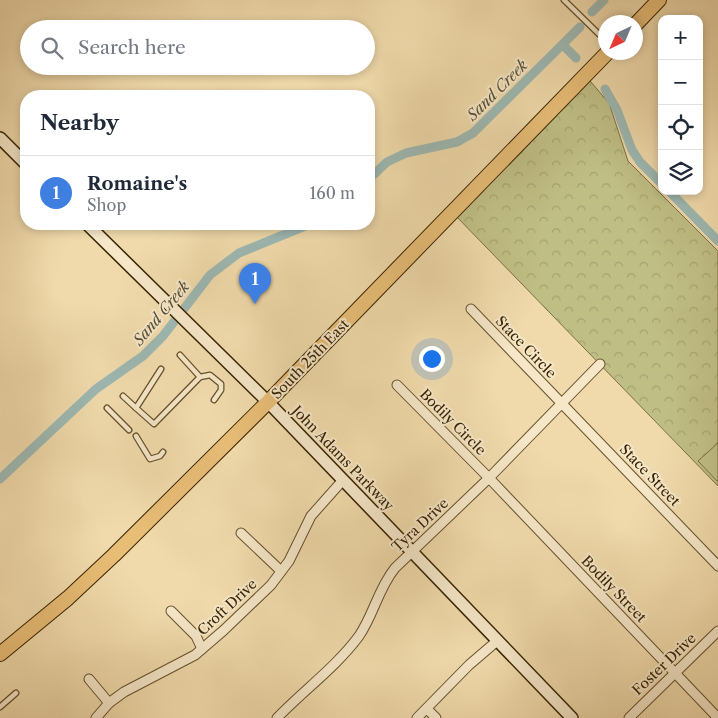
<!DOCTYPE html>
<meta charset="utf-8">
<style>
:root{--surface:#fff;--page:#f2f2f3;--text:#1f2937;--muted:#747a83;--line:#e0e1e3;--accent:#1a73e8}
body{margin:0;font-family:"Libre Caslon Text",serif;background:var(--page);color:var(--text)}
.controls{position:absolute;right:15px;top:15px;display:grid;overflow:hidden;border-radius:10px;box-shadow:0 2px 8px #0003}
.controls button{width:45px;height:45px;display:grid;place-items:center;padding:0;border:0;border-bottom:1px solid var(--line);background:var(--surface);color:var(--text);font:25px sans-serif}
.compass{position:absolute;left:598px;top:15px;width:45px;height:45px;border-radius:50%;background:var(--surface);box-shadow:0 2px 8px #0003;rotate:224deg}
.you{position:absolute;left:431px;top:358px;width:18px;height:18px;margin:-12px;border:4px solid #fff;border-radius:50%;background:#1a73e8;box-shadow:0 0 0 8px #1a73e833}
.badge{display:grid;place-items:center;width:32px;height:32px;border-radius:50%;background:var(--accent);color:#fff;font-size:16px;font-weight:700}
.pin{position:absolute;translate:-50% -41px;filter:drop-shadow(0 1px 2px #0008)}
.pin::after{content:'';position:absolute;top:26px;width:18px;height:15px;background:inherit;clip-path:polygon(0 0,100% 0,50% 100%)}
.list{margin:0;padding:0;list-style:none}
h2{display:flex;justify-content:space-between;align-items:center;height:65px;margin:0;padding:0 20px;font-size:21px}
h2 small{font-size:16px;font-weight:400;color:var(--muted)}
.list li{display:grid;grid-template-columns:32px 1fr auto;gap:15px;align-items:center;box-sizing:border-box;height:75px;padding:0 20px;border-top:1px solid var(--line)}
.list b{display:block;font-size:19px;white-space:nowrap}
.list p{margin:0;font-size:16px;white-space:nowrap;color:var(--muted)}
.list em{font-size:16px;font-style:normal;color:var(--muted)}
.icon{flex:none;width:28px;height:28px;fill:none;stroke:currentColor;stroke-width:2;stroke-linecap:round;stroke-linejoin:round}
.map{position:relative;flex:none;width:718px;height:718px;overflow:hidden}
.search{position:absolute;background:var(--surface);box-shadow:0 2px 8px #0003;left:20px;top:20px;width:355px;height:55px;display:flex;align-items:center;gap:12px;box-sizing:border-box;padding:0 18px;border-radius:28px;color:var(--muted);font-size:19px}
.panel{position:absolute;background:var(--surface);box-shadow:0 2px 8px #0003;left:20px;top:90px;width:355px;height:140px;border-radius:20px}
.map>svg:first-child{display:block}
.forest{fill:url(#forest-crowns);stroke:#7b7043}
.garden{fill:#bfbe85;stroke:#7b7043}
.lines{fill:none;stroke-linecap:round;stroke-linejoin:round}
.canal{stroke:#9db8b2;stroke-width:9}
.lane-casing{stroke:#65502c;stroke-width:7}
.street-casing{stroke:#65502c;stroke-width:11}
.secondary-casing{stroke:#372201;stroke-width:14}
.primary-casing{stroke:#372201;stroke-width:16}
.lane{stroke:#f5e7c8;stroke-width:4.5}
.street{stroke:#f5e7c8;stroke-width:9}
.secondary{stroke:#f5e7c8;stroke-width:11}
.primary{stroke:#e8bd76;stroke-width:14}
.labels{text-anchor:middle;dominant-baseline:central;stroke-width:4;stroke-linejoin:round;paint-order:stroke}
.street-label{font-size:14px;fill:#372201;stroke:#f5e7c8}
.water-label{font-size:15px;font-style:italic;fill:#564f36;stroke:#f5e7c8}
</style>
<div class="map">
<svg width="718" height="718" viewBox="0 0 718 718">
<defs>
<pattern id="forest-crowns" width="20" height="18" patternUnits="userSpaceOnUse" patternTransform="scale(1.25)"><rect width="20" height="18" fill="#bfbe85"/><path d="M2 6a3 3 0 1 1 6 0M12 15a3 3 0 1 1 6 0" fill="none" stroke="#a5a371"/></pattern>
</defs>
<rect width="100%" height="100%" fill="#f0daab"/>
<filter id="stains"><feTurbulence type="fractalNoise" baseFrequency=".004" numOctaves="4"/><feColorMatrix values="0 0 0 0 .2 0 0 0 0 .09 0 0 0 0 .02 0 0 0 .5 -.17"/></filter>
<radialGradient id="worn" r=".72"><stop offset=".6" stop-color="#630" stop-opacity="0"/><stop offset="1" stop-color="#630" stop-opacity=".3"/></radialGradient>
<path class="forest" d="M585 75 609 103 628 161 718 251V486L453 213Z"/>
<path class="garden" d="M718 443V482L698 461Z"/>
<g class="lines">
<g class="canal">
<path d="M592 12 604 0"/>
<path d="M563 45 576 58"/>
<path d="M605 89 617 110 632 150 640 162 662 184"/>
<path d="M369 179 387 162 406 153 457 142 473 133 580 27"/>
<path d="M669 191 718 241"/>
<path d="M0 479 96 389 143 356 163 336 210 275 239 253 310 224"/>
</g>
<defs>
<g id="lane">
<path d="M564 0 606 41"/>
<path d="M180 355 200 377"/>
<path d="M161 369 136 408 154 424 200 377 210 375 221 384V390L214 400"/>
<path d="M123 396 136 408"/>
<path d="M107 408 129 430"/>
<path d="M136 436 150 459 160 456 163 452"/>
<path d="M0 707 16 693"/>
</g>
<g id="street">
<path d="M471 309 718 566"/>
<path d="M397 385 489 478 718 718"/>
<path d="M241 533 281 571"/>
<path d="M171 611 196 636 202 649"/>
<path d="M89 679 109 703"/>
<path d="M427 709 436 718"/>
<path d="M96 718 109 703 124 692 195 655 224 630 271 585 289 561 311 516 343 480"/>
<path d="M277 718C304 690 336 667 359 636 374 614 378 589 395 568L489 478 600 364"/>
<path d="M417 718 469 665 497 641"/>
<path d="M629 718 718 631"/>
</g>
<g id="secondary">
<path d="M0 138 26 164"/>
<path d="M87 224 268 402 572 718"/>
</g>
<g id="primary">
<path d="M636 24 659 0"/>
<path d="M0 654 68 598 114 555 268 402 608 52"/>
</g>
</defs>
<use href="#lane" class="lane-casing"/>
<use href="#street" class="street-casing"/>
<use href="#secondary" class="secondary-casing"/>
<use href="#primary" class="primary-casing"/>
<use href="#lane" class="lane"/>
<use href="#street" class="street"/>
<use href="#secondary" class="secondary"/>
<use href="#primary" class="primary"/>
</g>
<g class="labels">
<g class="street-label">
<text transform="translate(526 347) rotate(46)">Stace Circle</text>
<text transform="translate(310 359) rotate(-46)">South 25th East</text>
<text transform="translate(453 422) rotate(45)">Bodily Circle</text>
<text transform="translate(343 458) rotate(46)">John Adams Parkway</text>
<text transform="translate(650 475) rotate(46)">Stace Street</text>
<text transform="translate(420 525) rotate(-43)">Tyra Drive</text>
<text transform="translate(614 589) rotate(46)">Bodily Street</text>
<text transform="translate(227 607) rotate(-43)">Croft Drive</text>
<text transform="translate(664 664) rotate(-44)">Foster Drive</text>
</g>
<g class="water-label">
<text transform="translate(497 90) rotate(-45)">Sand Creek</text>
<text transform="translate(161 313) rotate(-50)">Sand Creek</text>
</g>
</g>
<rect width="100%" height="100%" filter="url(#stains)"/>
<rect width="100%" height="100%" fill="url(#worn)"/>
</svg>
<div class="controls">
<button>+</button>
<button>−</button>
<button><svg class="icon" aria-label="locate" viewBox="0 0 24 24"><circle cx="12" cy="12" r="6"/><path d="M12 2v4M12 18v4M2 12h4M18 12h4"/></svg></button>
<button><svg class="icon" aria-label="layers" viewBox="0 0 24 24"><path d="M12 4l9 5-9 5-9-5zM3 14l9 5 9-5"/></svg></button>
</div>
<svg class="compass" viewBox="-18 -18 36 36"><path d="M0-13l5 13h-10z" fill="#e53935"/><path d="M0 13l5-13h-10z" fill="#747a83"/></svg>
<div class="you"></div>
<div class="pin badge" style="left:255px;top:304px;background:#3f7fe0">1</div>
<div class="search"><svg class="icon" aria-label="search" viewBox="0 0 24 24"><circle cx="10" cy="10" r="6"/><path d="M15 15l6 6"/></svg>Search here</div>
<section class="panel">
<h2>Nearby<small></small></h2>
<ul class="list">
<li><span class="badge" style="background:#3f7fe0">1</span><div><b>Romaine's</b><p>Shop</p></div><em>160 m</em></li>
</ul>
</section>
</div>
